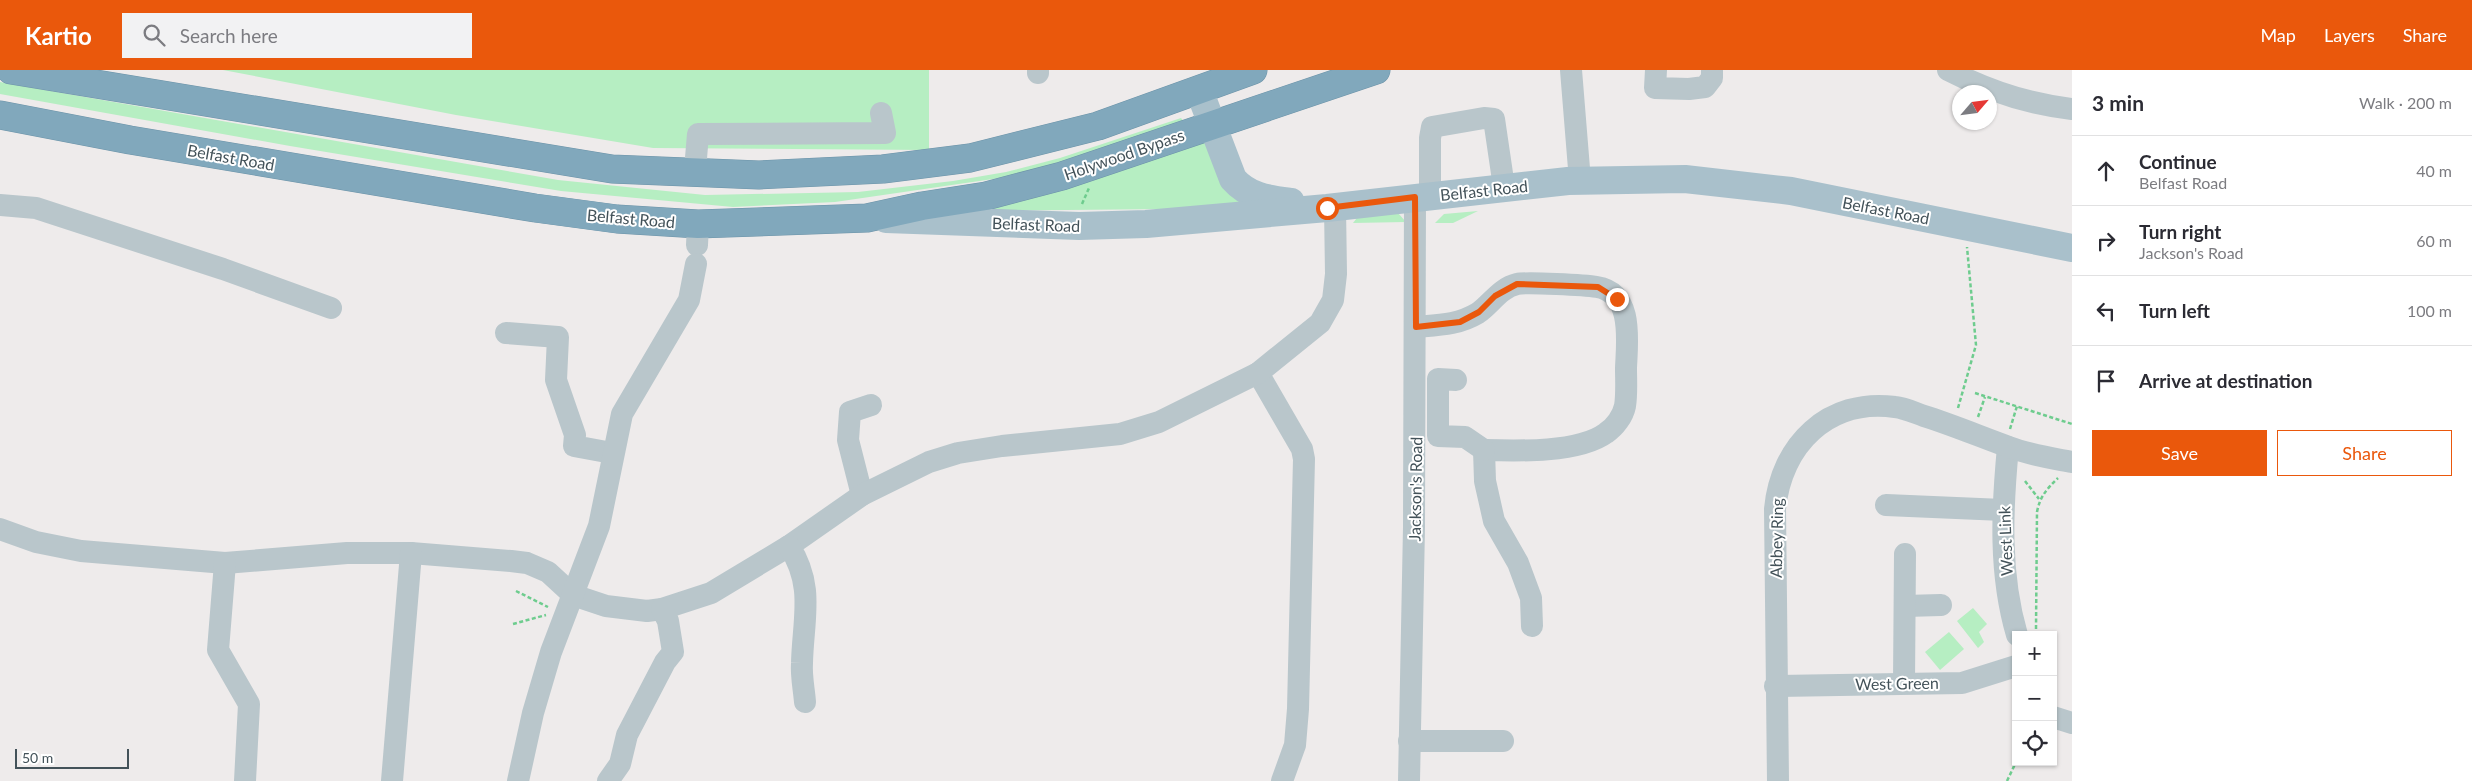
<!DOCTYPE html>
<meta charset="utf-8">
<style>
:root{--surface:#fff;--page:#f2f2f3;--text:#2b2b33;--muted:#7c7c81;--line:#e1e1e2;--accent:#ea580c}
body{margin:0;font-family:Lato,sans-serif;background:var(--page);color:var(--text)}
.controls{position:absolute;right:15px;bottom:15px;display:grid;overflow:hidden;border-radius:0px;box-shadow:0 1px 4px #0004}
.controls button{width:45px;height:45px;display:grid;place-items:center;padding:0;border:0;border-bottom:1px solid var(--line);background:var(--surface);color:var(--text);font:25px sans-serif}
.compass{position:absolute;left:1952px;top:15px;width:45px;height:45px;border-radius:50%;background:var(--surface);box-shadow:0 1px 4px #0004;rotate:62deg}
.scale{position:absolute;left:15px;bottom:12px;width:114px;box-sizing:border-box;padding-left:5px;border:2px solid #435259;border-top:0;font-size:14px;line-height:18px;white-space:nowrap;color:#435259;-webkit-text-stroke:4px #fff;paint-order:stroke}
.stop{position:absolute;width:15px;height:15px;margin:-11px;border:4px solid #ea580c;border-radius:50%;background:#fff}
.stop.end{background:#ea580c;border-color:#fff;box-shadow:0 1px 5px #0008}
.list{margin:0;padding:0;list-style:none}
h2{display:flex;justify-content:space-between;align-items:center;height:65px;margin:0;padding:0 20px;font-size:21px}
h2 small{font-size:16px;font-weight:400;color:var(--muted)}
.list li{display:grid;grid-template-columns:32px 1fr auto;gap:15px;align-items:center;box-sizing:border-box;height:70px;padding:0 20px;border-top:1px solid var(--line)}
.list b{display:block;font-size:19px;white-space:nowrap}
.list p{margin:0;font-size:16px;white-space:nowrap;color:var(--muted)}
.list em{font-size:16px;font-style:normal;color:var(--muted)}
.actions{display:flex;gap:10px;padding:15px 20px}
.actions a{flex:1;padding:11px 0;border:1px solid var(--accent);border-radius:0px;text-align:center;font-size:18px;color:var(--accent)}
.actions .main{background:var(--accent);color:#fff}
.icon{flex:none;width:28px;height:28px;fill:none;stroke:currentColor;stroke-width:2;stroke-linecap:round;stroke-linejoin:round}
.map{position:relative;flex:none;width:2072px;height:711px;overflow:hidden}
header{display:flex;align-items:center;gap:30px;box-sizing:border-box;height:70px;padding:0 25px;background:var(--accent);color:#fff}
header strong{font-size:24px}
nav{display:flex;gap:28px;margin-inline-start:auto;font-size:18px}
.search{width:350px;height:45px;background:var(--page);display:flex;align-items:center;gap:12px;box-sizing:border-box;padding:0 18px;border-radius:0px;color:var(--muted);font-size:19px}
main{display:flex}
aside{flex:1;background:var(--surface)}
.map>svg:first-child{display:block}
.green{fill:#b6eec2}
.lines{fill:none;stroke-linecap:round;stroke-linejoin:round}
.highway-casing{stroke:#6c93a8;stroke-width:29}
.path{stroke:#6ecc8e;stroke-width:2.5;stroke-dasharray:4 2.5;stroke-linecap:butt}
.minor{stroke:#b9c6cb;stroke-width:22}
.major{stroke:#a9c0cb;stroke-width:28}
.highway{stroke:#81a8bc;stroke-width:28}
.route{stroke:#ea580c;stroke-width:6}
.labels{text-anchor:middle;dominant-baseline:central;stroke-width:4;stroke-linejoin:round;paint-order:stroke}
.street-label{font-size:16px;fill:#435259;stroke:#fff}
</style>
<header>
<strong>Kartio</strong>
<div class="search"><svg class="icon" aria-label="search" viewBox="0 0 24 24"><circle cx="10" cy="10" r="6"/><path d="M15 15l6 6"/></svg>Search here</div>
<nav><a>Map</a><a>Layers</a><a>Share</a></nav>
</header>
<main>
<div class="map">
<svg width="2072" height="711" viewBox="0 0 2072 711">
<rect width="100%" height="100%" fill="#eeebeb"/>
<g class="green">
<path d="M223 0H929V80L653 78 456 45Z"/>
<path d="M0 12 558 110 705 125 858 122 953 111 1006 102 1060 88 1181 48 1184 52 1058 94 1000 108 835 132 733 137 561 121 290 76 0 24Z"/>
<path d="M1207 72 1271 138 972 141Z"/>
<path d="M1478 141 1453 153H1435L1444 144Z"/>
<path d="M1398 143 1406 152 1353 153 1360 144Z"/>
<path d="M1973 538 1987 554 1979 562 1984 572 1978 578 1957 551Z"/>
<path d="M1949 562 1964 579 1940 600 1925 582Z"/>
</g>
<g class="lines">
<defs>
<g id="highway">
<path d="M11 0 612 99 759 105 883 99 970 88 1098 56 1253 0"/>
<path d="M0 45 130 70 535 138 617 149 698 154 867 148 922 136 986 126 1062 106 1376 0"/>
</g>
</defs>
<use href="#highway" class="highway-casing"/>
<g class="path">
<path d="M1082 134 1089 118"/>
<path d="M1975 323 2072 354"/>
<path d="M1958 338 1976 275 1967 177"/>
<path d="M1978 347 1985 327"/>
<path d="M2010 359 2017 336"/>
<path d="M2025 411 2039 429"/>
<path d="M516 521 548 537"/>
<path d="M513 554 546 545"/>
<path d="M2036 559 2037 442C2040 426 2047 419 2058 408"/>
<path d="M2007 711 2016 692"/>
</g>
<g class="minor">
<path d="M1571 0 1580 111"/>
<path d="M1656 0 1655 18 1689 19 1705 17 1712 8V0"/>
<path d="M1948 0C1988 21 2028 34 2072 39"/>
<path d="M1038 3V0"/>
<path d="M699 103 696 88 698 64 885 63 881 43"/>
<path d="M1430 125V68L1432 57 1484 48 1494 49 1504 117"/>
<path d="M0 135 36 138 223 199 331 238"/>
<path d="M697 175 698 154"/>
<path d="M1416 257C1439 255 1458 255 1478 243 1491 234 1500 218 1517 214 1527 212 1585 215 1597 217 1634 223 1627 272 1626 298 1626 310 1627 324 1625 336 1623 346 1615 357 1606 363 1579 383 1517 381 1484 380L1485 411 1494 451 1518 493 1531 528 1532 556"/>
<path d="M506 263 558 267 556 310 575 365 574 376 612 383"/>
<path d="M1258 303 1302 379 1304 389 1298 639 1295 675 1282 711"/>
<path d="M1456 310 1438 309V366L1465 367 1484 380"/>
<path d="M2008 377C2002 440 1999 504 2017 565"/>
<path d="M862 425 848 370 850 342 871 335"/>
<path d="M1886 435 2003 440"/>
<path d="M0 459 36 472 81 481 225 493 347 483H411L511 491 527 493 548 502 573 525 606 536 647 541 662 539 711 523 789 476 862 425 929 392 958 383 1002 376 1120 364 1159 352 1258 303 1320 253 1333 230 1336 204 1335 137"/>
<path d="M789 476C815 516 803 549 802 593 801 606 804 619 805 632"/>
<path d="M225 493 218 580 249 634 245 711"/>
<path d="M1905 536 1941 535"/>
<path d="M1904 612 1905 484"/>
<path d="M1775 616 1962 613 2016 596"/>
<path d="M2053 647 2072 653"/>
<path d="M1409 671H1503"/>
<path d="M392 711 411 483"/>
<path d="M518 711 533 643 551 582 599 456 622 344 689 230 696 194"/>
<path d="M608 711 620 694 627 665 665 592 673 582 668 551 662 539"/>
<path d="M1409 711 1414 457 1415 127"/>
<path d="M1778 711 1775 439C1781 375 1828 328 1895 337 1905 338 1915 343 1924 346 1953 355 1981 367 2009 377 2030 385 2051 388 2072 392"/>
</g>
<g class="major">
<path d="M1199 20 1233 109C1249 127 1268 129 1291 132"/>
<path d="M886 149 1079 156 1146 154 1327 138 1568 111 1685 109 1791 121 2072 178"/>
</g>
<use href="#highway" class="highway"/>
</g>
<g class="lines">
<path class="route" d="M1327 138 1415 127 1416 257 1460 252 1479 242 1495 226 1517 214 1598 217 1617 229"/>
</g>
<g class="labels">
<g class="street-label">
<text transform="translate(1124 84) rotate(-19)">Holywood Bypass</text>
<text transform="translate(231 87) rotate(10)">Belfast Road</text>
<text transform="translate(1484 120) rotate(-6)">Belfast Road</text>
<text transform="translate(1886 140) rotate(11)">Belfast Road</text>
<text transform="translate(631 148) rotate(5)">Belfast Road</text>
<text transform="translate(1036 154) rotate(2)">Belfast Road</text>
<text transform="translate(1415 419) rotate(-89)">Jackson's Road</text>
<text transform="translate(1776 468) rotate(-89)">Abbey Ring</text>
<text transform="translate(2005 471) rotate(-92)">West Link</text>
<text transform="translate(1897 613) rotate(-1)">West Green</text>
</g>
</g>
</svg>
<div class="controls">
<button>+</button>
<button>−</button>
<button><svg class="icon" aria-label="locate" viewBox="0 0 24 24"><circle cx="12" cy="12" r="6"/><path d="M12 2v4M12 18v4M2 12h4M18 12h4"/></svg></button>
</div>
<svg class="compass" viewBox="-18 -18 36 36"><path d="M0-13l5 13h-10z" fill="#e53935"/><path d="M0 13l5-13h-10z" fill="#7c7c81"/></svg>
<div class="scale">50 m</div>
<div class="stop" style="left:1327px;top:138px"></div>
<div class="stop end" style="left:1617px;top:229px"></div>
</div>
<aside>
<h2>3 min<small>Walk · 200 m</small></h2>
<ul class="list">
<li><svg class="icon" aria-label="ahead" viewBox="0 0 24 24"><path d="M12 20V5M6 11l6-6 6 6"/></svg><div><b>Continue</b><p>Belfast Road</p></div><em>40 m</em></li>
<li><svg class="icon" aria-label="right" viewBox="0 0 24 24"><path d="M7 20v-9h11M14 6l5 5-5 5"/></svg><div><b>Turn right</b><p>Jackson's Road</p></div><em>60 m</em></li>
<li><svg class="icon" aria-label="left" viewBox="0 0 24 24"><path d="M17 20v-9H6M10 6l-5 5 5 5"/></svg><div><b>Turn left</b></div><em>100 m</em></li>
<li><svg class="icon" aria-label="arrive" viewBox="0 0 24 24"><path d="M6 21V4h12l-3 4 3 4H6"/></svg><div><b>Arrive at destination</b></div></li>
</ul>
<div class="actions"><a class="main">Save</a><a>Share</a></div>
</aside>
</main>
